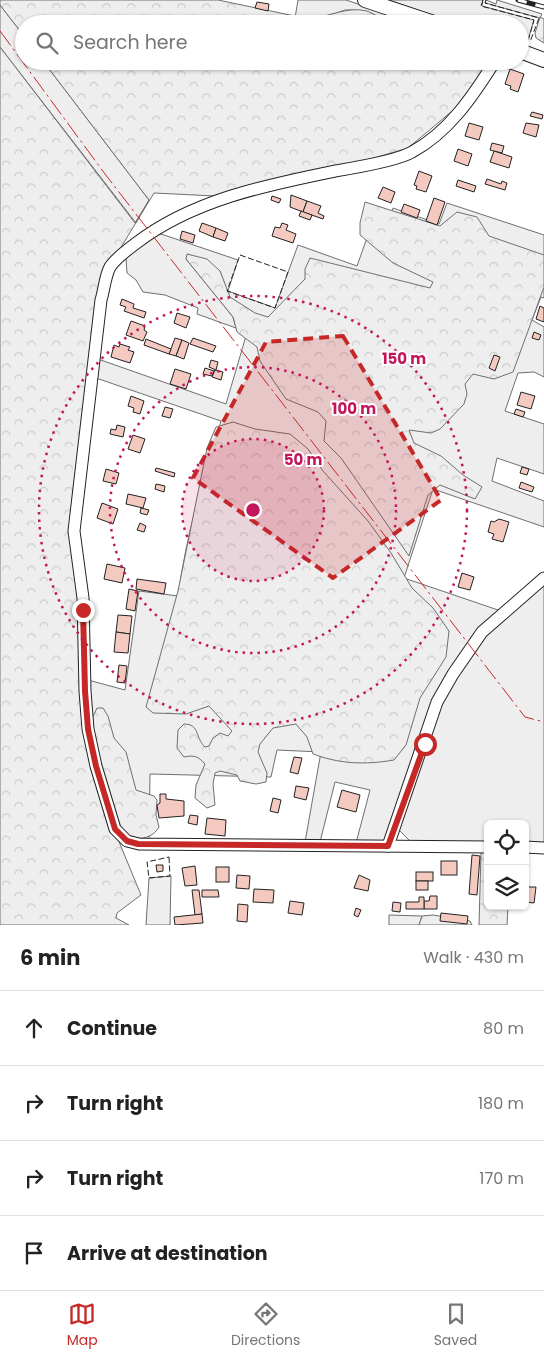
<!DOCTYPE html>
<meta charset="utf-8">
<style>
:root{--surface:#fff;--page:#f6f6f6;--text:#222;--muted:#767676;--line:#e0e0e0;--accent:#c62828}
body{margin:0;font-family:Poppins,sans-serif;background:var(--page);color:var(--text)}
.controls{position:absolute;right:15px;bottom:15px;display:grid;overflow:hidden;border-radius:8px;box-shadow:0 1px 4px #0004}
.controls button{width:45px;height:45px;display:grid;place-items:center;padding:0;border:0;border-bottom:1px solid var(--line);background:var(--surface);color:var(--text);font:25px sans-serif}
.stop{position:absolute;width:15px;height:15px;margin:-11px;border:4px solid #c62828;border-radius:50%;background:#fff}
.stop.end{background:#c62828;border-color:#fff;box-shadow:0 1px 5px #0008}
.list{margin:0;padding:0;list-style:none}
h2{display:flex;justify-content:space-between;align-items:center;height:65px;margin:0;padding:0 20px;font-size:21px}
h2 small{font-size:16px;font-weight:400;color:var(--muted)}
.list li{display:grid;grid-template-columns:32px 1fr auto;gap:15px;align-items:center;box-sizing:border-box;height:75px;padding:0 20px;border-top:1px solid var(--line)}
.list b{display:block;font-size:19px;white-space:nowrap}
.list em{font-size:16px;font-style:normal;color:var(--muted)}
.icon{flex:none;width:28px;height:28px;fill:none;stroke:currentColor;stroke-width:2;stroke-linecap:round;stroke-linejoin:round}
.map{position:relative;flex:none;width:544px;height:925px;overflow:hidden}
.search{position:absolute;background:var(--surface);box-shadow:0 1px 4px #0004;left:15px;right:15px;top:15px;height:55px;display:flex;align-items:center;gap:12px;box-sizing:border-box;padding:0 18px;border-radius:28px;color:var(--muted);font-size:19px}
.sheet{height:365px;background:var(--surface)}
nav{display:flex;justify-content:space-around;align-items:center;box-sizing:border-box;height:70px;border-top:1px solid var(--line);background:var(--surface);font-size:14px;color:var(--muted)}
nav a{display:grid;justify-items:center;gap:2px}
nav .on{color:var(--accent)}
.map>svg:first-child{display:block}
.green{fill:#eee;stroke:#6f6f6f}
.forest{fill:url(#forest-crowns);stroke:#6f6f6f}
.building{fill:#f3c9c0;stroke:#222}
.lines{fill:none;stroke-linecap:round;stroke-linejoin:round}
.minor-casing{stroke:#222;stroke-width:13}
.major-casing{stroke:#222;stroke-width:16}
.minor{stroke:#fff;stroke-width:11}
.major{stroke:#fff;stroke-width:14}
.rail-casing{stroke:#222;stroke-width:5}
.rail{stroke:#fff;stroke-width:3;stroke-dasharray:9;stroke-linecap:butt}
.fence{stroke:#222;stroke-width:1;stroke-dasharray:6 2.5;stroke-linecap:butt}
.power{stroke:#c62828;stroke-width:1;stroke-dasharray:18 4 2.5 4;stroke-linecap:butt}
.route{stroke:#c62828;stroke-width:6}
.marked{fill:#c62828;fill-opacity:0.2;stroke:#c62828;stroke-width:4;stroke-dasharray:10 6;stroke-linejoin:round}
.ring{fill:none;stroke:#c2185b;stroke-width:2.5;stroke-dasharray:2.5 5}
.centre{fill:#c2185b;stroke:#fff;stroke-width:2.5}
.ring-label{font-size:15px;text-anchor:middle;font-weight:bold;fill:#c2185b;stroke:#fff;stroke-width:4;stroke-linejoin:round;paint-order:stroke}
</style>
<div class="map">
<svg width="544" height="925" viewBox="0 0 544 925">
<defs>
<pattern id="forest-crowns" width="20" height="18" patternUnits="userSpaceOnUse" patternTransform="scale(1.25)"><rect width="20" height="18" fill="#eee"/><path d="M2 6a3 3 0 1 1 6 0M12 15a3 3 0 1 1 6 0" fill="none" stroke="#ccc"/></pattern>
</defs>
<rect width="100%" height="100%" fill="#fff"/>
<g class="green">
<path d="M298 0H346L418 24H391L371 13 354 10H345L323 18H295Z"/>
<path d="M388 0H483L482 6 534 20 528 40H520V24H460Z"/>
<path d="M486 0 496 4 497 0 542 14 540 18 485 3Z"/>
<path d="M0 5 24 36V61H43L149 200 136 223 0 47Z"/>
<path d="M447 203 544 235V298L541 297 532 320 544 327V377L534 372 518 373 505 411 544 424V474L497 458 492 481 544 501V527L433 489 404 578 501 611 457 660 384 841 356 843 370 790 335 782 320 842H305L321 752 277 750 271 777 150 774 149 842 134 841 98 761 88 680 125 690 139 591 178 596C186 536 203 478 221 421L96 378 98 359 226 404 253 312 229 297 220 271 188 254 186 259 233 317 236 328 197 314 198 308 165 295 143 292 136 280 127 273 126 258 147 238 161 234 238 260 228 291 275 308 298 245 357 266 368 235 381 239 393 208 439 224Z"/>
<path d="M544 584V844L525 843V824H488V843L410 841 399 830 437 714 452 681 485 634Z"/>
<path d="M171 876 170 925H146L149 878Z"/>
<path d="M389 915 422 916 419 925H389Z"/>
</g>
<g class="forest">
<path d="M0 0H218L309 19C329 17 347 6 367 11 375 14 383 20 391 24H24V36L0 5Z"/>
<path d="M540 17 544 19V43L536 38 535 33Z"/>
<path d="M0 47 135 223 149 200 43 61H489L469 97 408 148 357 163 215 196 154 193 109 267 87 373 70 527 80 587V686L115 832 141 895 117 913 116 918 129 925H0Z"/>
<path d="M365 202 440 226 457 212 477 217 489 236 544 255V287L513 372 494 379 473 374 465 384 467 394 464 404 440 429 431 433 409 430 414 443 441 456 463 475 482 487 475 499 440 485 428 495 409 556 341 458 324 441 326 421 318 412 286 399 260 361 257 347 237 332 233 317 186 259 187 254 207 259 220 271 230 297 255 313 268 317 305 279V269L310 258 430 288 433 282 393 263 360 235V223Z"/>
<path d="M233 422 255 429 290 434 308 449 323 471 368 521 391 553 412 588 433 608 449 631 446 657 420 698 406 745 394 760C365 765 340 764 313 754L307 737 296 724 273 728 260 744 258 752 267 773 266 782 256 784 240 781 237 775 220 771 215 773 213 784 215 805 207 808 195 798 196 785 205 764C198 756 194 755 184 757L177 748 178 730 184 724C200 724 195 738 205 747L209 746 213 738 220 733 228 736 232 731 209 706 186 714 153 713 146 707 178 591 207 448 216 427Z"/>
<path d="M97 708H103L108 716 114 738 126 752 136 790 154 796 157 800 156 815 159 827C152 839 139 840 127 837L119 827 106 790 91 721Z"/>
<path d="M481 852H488V906H508L507 925H479Z"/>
<path d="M433 915 470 921 472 925H419L422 916Z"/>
</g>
<g class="building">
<path d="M257 2 269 4 268 11 255 8Z"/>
<path d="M510 69 524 74 518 92 510 89 511 86 505 84Z"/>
<path d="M532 112 543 115 542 119 530 116Z"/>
<path d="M469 123 483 127 479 140 465 136Z"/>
<path d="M526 123 539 125 536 137 523 133Z"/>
<path d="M492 143 504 146 502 153 490 150Z"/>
<path d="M458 149 472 154 468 166 454 161Z"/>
<path d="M494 151 512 157 509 168 490 162Z"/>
<path d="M419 171 432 176 426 192 416 189 417 186 414 185Z"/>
<path d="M487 179 501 184 502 181 507 183 505 190 485 184Z"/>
<path d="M458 180 476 186 474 192 456 186Z"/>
<path d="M383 187 395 192 391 203 378 198Z"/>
<path d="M291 195 307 201 303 212 290 207Z"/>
<path d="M272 196 281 199 279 203 271 200Z"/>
<path d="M434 198 445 202 437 225 426 221Z"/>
<path d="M307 201 321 206 318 213 324 216 323 219 303 212Z"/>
<path d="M404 204 420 210 417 218 401 212Z"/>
<path d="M301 211 312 215 310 220 299 216Z"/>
<path d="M202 223 216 228 213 237 199 231Z"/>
<path d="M282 223 288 225 286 230 296 234 293 243 272 236 275 227 280 228Z"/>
<path d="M216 228 228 233 225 241 213 237Z"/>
<path d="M182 231 195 235 193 243 180 239Z"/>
<path d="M122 299 134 304 133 308 146 312 144 318 124 311 126 307 120 305Z"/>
<path d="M540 306 544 308V322L536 319Z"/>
<path d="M177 313 190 317 186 328 174 323Z"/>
<path d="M131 321 145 326 144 330 147 332 143 341 126 335Z"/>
<path d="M534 332 541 335 539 340 532 338Z"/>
<path d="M175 338 182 340 176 356 169 354Z"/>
<path d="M193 338 216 346 213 352 190 344Z"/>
<path d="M146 339 171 349 169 354 144 345Z"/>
<path d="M182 340 189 343 184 359 176 356Z"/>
<path d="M120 344 130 347 128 350 134 352 130 363 111 357 114 345 119 347Z"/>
<path d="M494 355 500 357 495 371 489 368Z"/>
<path d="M211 360 218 362 216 370 209 367Z"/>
<path d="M205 368 214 371 212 376 203 374Z"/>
<path d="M175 369 191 374 186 389 170 384Z"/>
<path d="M215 370 223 372 221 380 212 377Z"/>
<path d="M521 392 535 396 531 409 517 405Z"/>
<path d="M131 396 144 401 140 414 133 412 134 408 128 406Z"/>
<path d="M165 407 173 409 170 418 162 416Z"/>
<path d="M516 409 525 412 523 417 514 414Z"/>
<path d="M117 425 125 427 123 437 110 434 111 429 116 430Z"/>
<path d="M133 435 145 439 140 453 128 449Z"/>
<path d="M522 467 529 469 527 475 520 473Z"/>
<path d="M156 468 175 473 174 477 155 471Z"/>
<path d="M106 469 119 473 116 484 103 481Z"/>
<path d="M521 482 534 487 532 492 519 488Z"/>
<path d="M156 484 165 486 164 492 155 489Z"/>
<path d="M128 494 146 498 143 508 126 504Z"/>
<path d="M102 503 118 509 113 524 97 518Z"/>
<path d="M141 508 149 510 147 515 140 513Z"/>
<path d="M499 519 509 522 503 542 492 539 494 534 488 532 491 521 494 522Z"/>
<path d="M140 523 146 526 144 532 137 530Z"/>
<path d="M107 564 125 568 122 583 104 579Z"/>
<path d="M462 573 474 577 470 590 458 587Z"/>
<path d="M137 579 166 583 164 594 136 589Z"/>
<path d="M129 589 138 591 135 611 126 609Z"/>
<path d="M118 615 132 616 130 634 116 632Z"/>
<path d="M116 632 130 634 128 653 114 652Z"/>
<path d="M119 665 127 666 125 683 117 682Z"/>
<path d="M294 757 302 758 298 774 290 772Z"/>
<path d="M296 786 309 788 306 800 294 797Z"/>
<path d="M342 790 360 795 356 812 337 807Z"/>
<path d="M160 794H166V799L184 801V816L159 818 157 805 160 803Z"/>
<path d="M273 798 281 800 278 813 270 811Z"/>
<path d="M190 815 198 816 197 825 188 823Z"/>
<path d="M207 818 226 820 225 836 205 834Z"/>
<path d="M472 855 480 856 477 895 469 894Z"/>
<rect x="441" y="861" width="16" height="14"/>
<path d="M156 865H163V871L157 872Z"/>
<path d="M195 866 197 885 185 886 182 868Z"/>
<rect x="216" y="867" width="13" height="15"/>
<rect x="416" y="872" width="17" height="9"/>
<path d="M237 875 250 876 249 889 236 888Z"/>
<path d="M359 875 370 880 368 891 354 888Z"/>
<rect x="416" y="881" width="12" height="9"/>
<path d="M525 887H536L534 903 525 902Z"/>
<path d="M254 889 274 890 273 903 253 902Z"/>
<path d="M192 890H199L202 914 195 915Z"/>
<path d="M202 890H218L219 897H202Z"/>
<path d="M430 896H437V909H424V901H429Z"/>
<path d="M419 897H424V909H406V902H419Z"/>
<path d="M290 901 304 903 302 915 288 913Z"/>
<path d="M393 902 401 903 400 912 392 911Z"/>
<path d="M238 904 248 905 247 922 237 921Z"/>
<path d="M356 908 361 910 358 917 354 915Z"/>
<path d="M441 913 468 916 467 924 440 921Z"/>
<path d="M202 914 203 923 175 925 174 917Z"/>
</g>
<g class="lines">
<defs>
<g id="minor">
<path d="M388 846 437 702 453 674 482 632 544 578"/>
<path d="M488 847 139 844 127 841 115 829 96 766 88 729 85 691 83 598 74 531 101 300C104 291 105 276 110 267 115 259 127 250 135 244 192 200 266 185 335 171 353 168 397 161 412 152 449 132 473 96 495 61"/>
<path d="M525 847 544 848"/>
</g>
<g id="major">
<path d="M365 0 437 24"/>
<path d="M520 51 544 60"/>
</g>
</defs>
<use href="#minor" class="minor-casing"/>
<use href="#major" class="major-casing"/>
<use href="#minor" class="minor"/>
<use href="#major" class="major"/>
<defs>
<path id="rail" d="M518 0 544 7"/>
</defs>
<use href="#rail" class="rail-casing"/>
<use href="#rail" class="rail"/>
<g class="fence">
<path d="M483 0 481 6 534 20 528 41"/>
<path d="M486 0 485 3 539 18 530 42"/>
<path d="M240 255 288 272 275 308 227 291Z"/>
<path d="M169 857 170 876 149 878 147 862Z"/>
</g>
<path class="power" d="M0 31 105 174 525 717 544 722"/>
</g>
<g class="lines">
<path class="route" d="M83 610 85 691 88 729 96 766 115 829 127 841 138 844 388 846 425 744"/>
</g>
<path class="marked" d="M343 336 441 500 333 578 193 478 266 342Z"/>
<circle cx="253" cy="510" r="71" fill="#c2185b" fill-opacity=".12"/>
<g class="ring">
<circle cx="253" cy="510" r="71"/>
<circle cx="253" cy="510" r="143"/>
<circle cx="253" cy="510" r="214"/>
</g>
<circle cx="253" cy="510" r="8" class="centre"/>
<g class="ring-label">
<text x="404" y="364">150 m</text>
<text x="354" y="414">100 m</text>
<text x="303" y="465">50 m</text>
</g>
</svg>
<div class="controls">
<button><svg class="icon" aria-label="locate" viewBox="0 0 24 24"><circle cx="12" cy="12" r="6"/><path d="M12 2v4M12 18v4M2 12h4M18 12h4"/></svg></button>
<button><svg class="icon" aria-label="layers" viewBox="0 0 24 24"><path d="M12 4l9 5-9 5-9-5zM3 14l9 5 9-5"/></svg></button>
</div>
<div class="stop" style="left:425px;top:744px"></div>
<div class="stop end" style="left:83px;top:610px"></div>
<div class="search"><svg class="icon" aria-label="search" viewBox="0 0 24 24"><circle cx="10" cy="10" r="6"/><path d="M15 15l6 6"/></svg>Search here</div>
</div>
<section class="sheet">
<h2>6 min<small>Walk · 430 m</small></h2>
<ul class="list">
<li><svg class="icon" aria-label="ahead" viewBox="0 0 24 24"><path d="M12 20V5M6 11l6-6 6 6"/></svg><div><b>Continue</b></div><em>80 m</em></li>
<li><svg class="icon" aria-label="right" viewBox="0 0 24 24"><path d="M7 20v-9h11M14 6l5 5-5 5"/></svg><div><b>Turn right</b></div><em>180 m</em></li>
<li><svg class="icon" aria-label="right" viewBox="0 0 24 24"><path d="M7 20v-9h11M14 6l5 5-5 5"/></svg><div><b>Turn right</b></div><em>170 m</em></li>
<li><svg class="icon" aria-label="arrive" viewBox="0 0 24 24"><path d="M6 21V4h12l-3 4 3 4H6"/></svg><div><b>Arrive at destination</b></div></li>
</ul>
</section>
<nav>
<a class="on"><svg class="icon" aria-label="map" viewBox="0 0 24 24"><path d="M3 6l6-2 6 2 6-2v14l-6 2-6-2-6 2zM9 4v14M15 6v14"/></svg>Map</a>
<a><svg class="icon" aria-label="directions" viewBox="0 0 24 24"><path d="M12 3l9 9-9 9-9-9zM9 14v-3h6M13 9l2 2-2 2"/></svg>Directions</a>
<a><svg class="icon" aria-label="saved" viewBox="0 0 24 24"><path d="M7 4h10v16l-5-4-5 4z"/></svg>Saved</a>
</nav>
